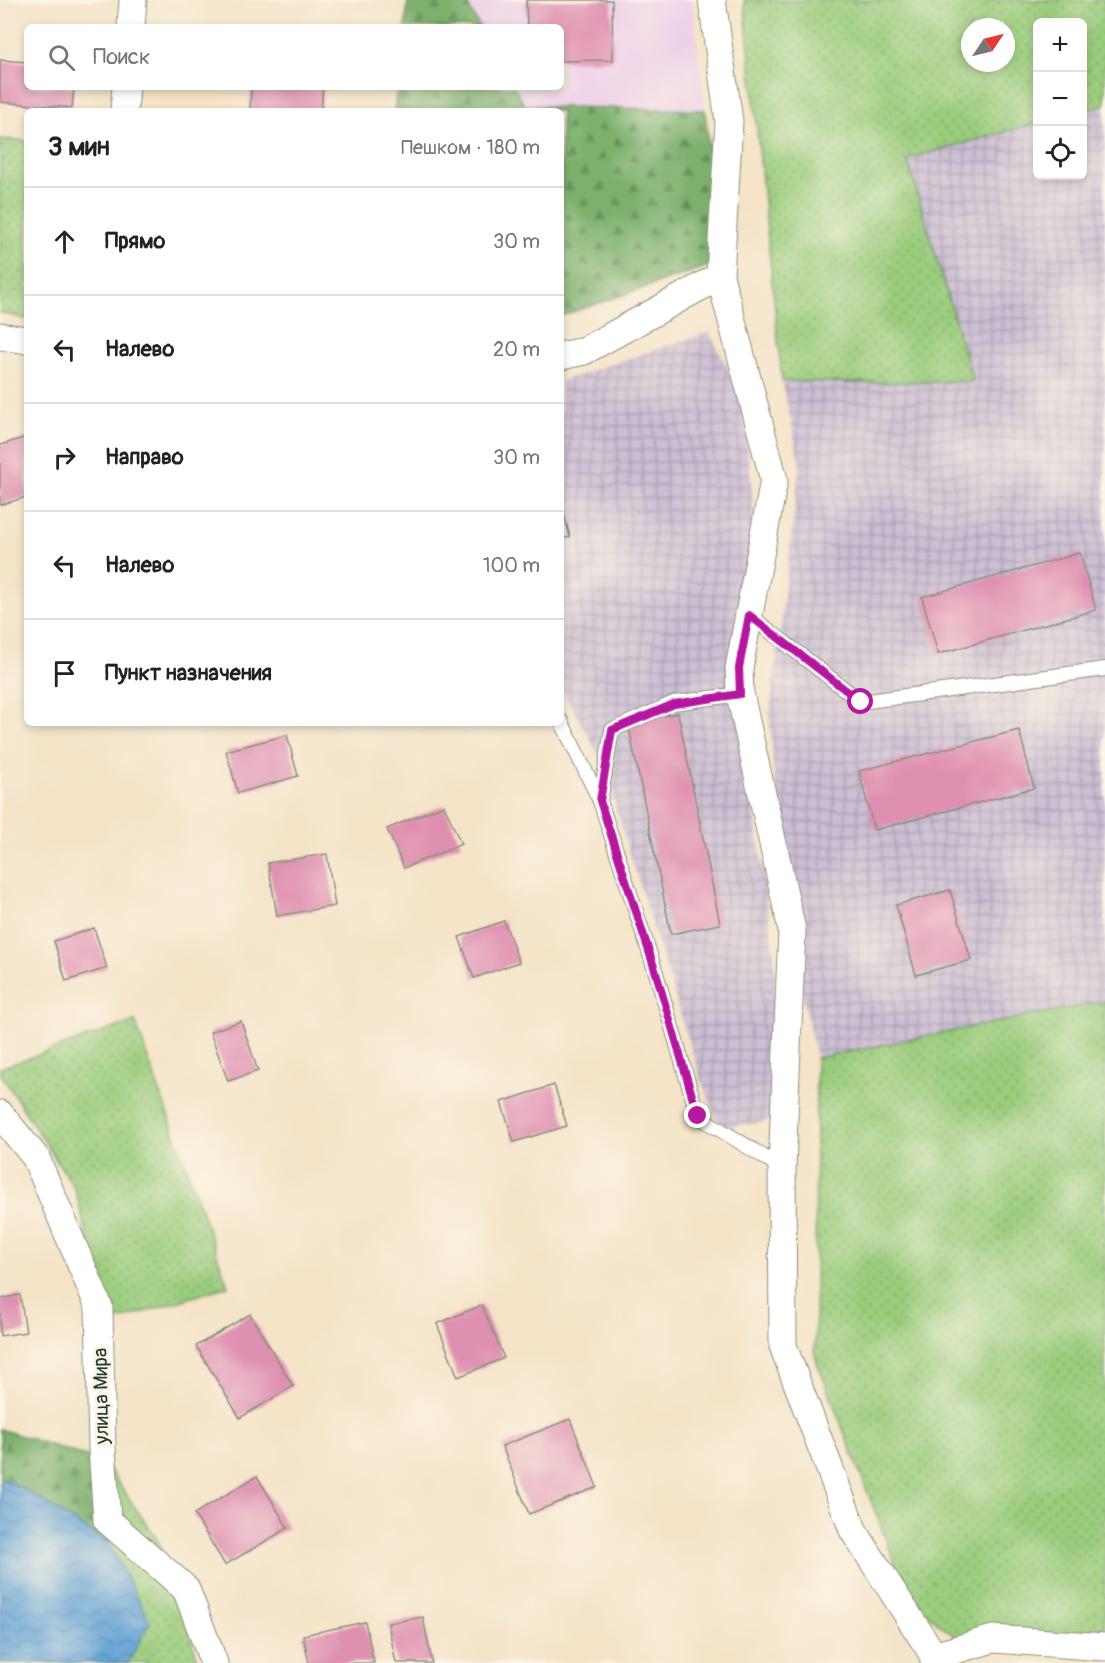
<!DOCTYPE html>
<html lang="ru">
<meta charset="utf-8">
<style>
:root{--surface:#fff;--page:#f2f2f2;--text:#222;--muted:#767676;--line:#e0e0e0}
body{margin:0;font-family:Pangolin,sans-serif;background:var(--page);color:var(--text)}
.controls{position:absolute;right:18px;top:18px;display:grid;overflow:hidden;border-radius:9px;box-shadow:0 3px 9px #0003}
.controls button{width:54px;height:54px;display:grid;place-items:center;padding:0;border:0;border-bottom:2px solid var(--line);background:var(--surface);color:var(--text);font:30px sans-serif}
.compass{position:absolute;left:961px;top:18px;width:54px;height:54px;border-radius:50%;background:var(--surface);box-shadow:0 3px 9px #0003;rotate:55deg}
.stop{position:absolute;width:18px;height:18px;margin:-14px;border:4px solid #b5179e;border-radius:50%;background:#fff}
.stop.end{background:#b5179e;border-color:#fff;box-shadow:0 2px 6px #0008}
.list{margin:0;padding:0;list-style:none}
h2{display:flex;justify-content:space-between;align-items:center;height:78px;margin:0;padding:0 24px;font-size:26px}
h2 small{font-size:20px;font-weight:400;color:var(--muted)}
.list li{display:grid;grid-template-columns:39px 1fr auto;gap:18px;align-items:center;box-sizing:border-box;height:108px;padding:0 24px;border-top:2px solid var(--line)}
.list b{display:block;font-size:22px;white-space:nowrap}
.list em{font-size:20px;font-style:normal;color:var(--muted)}
.icon{flex:none;width:33px;height:33px;fill:none;stroke:currentColor;stroke-width:2;stroke-linecap:round;stroke-linejoin:round}
.map{position:relative;flex:none;width:1105px;height:1663px;overflow:hidden}
.search{position:absolute;background:var(--surface);box-shadow:0 3px 9px #0003;left:24px;top:24px;width:540px;height:66px;display:flex;align-items:center;gap:15px;box-sizing:border-box;padding:0 21px;border-radius:9px;color:var(--muted);font-size:22px}
.panel{position:absolute;background:var(--surface);box-shadow:0 3px 9px #0003;left:24px;top:108px;width:540px;height:618px;border-radius:9px}
.map>svg:first-child{display:block}
.built{fill:#eed0e7}
.industrial{fill:url(#industrial-grid)}
.grass{fill:url(#grass-dots);stroke:#5c8458;stroke-width:1.5;fill-rule:evenodd}
.forest{fill:url(#forest-firs);stroke:#4d7650;stroke-width:1.5}
.water{fill:url(#water-waves);stroke:#407084;stroke-width:1.5}
.building{fill:#df90b1}
.lines{fill:none;stroke-linecap:round;stroke-linejoin:round}
.service-casing{stroke:#8a907e;stroke-width:16}
.minor-casing{stroke:#8a907e;stroke-width:29}
.service{stroke:#fff;stroke-width:14}
.minor{stroke:#fff;stroke-width:27}
.route{stroke:#b5179e;stroke-width:8}
.labels{text-anchor:middle;dominant-baseline:central;stroke-width:6;stroke-linejoin:round;paint-order:stroke}
.street-label{font-size:20px;fill:#1f3d34;stroke:#fcf5e5}
</style>
<div class="map">
<svg width="1105" height="1663" viewBox="0 0 1105 1663">
<defs>
<pattern id="industrial-grid" width="8" height="8" patternUnits="userSpaceOnUse" patternTransform="scale(1.5)"><rect width="8" height="8" fill="#ccbed3"/><path d="M0 4h8M4 0v8" fill="none" stroke="#a59cac"/></pattern>
<pattern id="grass-dots" width="8" height="8" patternUnits="userSpaceOnUse" patternTransform="scale(1.5)"><rect width="8" height="8" fill="#9acc7c"/><path d="M2 2h.1M6 6h.1" fill="none" stroke="#7da766" stroke-width="1.8" stroke-linecap="round"/></pattern>
<pattern id="forest-firs" width="22" height="20" patternUnits="userSpaceOnUse" patternTransform="scale(1.5)"><rect width="22" height="20" fill="#7bb06c"/><path d="M5 1l3.5 6h-7zM16 11l3.5 6h-7z" fill="#64905a"/></pattern>
<pattern id="water-waves" width="16" height="10" patternUnits="userSpaceOnUse" patternTransform="scale(1.5)"><rect width="16" height="10" fill="#62a3d5"/><path d="M0 5q4-4 8 0t8 0" fill="none" stroke="#5086ae"/></pattern>
</defs>
<rect width="100%" height="100%" fill="#fcf5e5"/>
<filter id="ink" filterUnits="userSpaceOnUse"><feTurbulence type="fractalNoise" baseFrequency=".0167" numOctaves="2"/><feDisplacementMap in="SourceGraphic" scale="12" xChannelSelector="R" yChannelSelector="G"/><feConvolveMatrix kernelMatrix="1 2 1 2 8 2 1 2 1" color-interpolation-filters="sRGB"/></filter>
<filter id="wash" filterUnits="userSpaceOnUse"><feTurbulence type="fractalNoise" baseFrequency=".008" numOctaves="4" result="noise"/><feDisplacementMap in="SourceGraphic" scale="24" xChannelSelector="R" yChannelSelector="G"/><feGaussianBlur stdDeviation="1.35" result="paint"/><feColorMatrix in="noise" values="0 0 0 0 0 0 0 0 0 0 0 0 0 0 0 0 0 1.4 0 .05"/><feComposite in="paint" operator="in"/></filter>
<g filter="url(#wash)">
<rect width="100%" height="100%" fill="#f4e3c7"/>
<path class="built" d="M465 0H692L705 110 525 106 514 87H561V27H480Z"/>
<g class="industrial">
<path d="M1105 105V1001L816 1058 800 983 786 902 769 718 800 464 782 381 858 383 907 159 1037 123 1038 176H1082L1083 111Z"/>
<path d="M709 332 742 396 756 529 736 679 774 953 776 1120 721 1128 701 1080 599 755 561 688V381Z"/>
</g>
<g class="grass">
<path d="M744 0H1105V105L1083 111 1082 22H1038L1037 123 907 159 973 381 858 383 782 381ZM970 27H1006V63H970Z"/>
<path d="M0 139 27 141V319L0 313Z"/>
<path d="M1105 1001V1640L969 1648 909 1599 815 1357 816 1058Z"/>
<path d="M135 1021 228 1286 109 1323 75 1189 0 1073V1068Z"/>
<path d="M104 1462 159 1542 199 1663H128L150 1622 109 1544Z"/>
</g>
<g class="forest">
<path d="M408 0H465L480 27H405Z"/>
<path d="M397 87H514L525 106 705 110 721 262 561 316V111H394Z"/>
<path d="M0 1429 104 1462 109 1544 21 1487 0 1478Z"/>
</g>
<path class="water" d="M0 1478 21 1487 109 1544 150 1622 128 1663H0Z"/>
<g id="blocks">
<g class="building">
<path d="M526 0H612L613 60 561 61V27H527Z"/>
<path d="M0 60 27 62V87H74L72 108 0 102Z"/>
<path d="M251 87H323L321 111H250Z"/>
<path d="M27 437V497L0 505V445Z"/>
<path d="M561 502 570 537 561 539Z"/>
<path d="M1080 553 1096 610 938 654 922 597Z"/>
<path d="M678 713 720 924 671 934 628 723Z"/>
<path d="M1019 730 1034 788 874 830 859 771Z"/>
<path d="M287 735 298 776 238 793 226 751Z"/>
<path d="M444 805 461 844 404 868 387 829Z"/>
<path d="M327 854 335 906 277 916 268 863Z"/>
<path d="M950 890 971 960 916 975 896 905Z"/>
<path d="M504 921 519 962 474 978 459 937Z"/>
<path d="M94 928 107 968 66 981 54 941Z"/>
<path d="M241 1021 258 1071 228 1081 210 1032Z"/>
<path d="M554 1085 567 1126 514 1142 501 1102Z"/>
<path d="M20 1295 26 1332 0 1336V1299Z"/>
<path d="M482 1305 504 1358 458 1377 437 1324Z"/>
<path d="M250 1314 293 1386 240 1418 196 1346Z"/>
<path d="M570 1419 597 1487 529 1514 502 1446Z"/>
<path d="M257 1476 288 1528 225 1565 194 1514Z"/>
<path d="M423 1617 432 1663H396L388 1623Z"/>
<path d="M365 1622 374 1663H309L303 1635Z"/>
</g>
</g>
</g>
<g filter="url(#ink)">
<use href="#blocks" fill-opacity="0" stroke="#8a907e" stroke-width="1.5"/>
<g class="lines">
<defs>
<g id="service">
<path d="M749 615 861 702 1105 669"/>
<path d="M561 721 600 801 656 973 698 1116 782 1168"/>
<path d="M600 801 612 730 674 703 740 694"/>
</g>
<g id="minor">
<path d="M712 0 729 121 720 276 774 480 739 668 740 694 792 930 782 1168 783 1346 853 1530 934 1656V1663"/>
<path d="M131 27 133 0"/>
<path d="M124 111 126 87"/>
<path d="M0 336 27 340"/>
<path d="M561 356 584 351 720 276"/>
<path d="M0 1114 36 1158 99 1307 102 1449 107 1520 186 1589 214 1663"/>
<path d="M934 1656 993 1639 1105 1647"/>
</g>
</defs>
<use href="#service" class="service-casing"/>
<use href="#minor" class="minor-casing"/>
<use href="#service" class="service"/>
<use href="#minor" class="minor"/>
</g>
</g>
<g class="lines" filter="url(#ink)">
<path class="route" d="M698 1116 656 973 600 801 612 730 674 704 740 694 739 668 749 615 861 702"/>
</g>
<g class="labels">
<g class="street-label">
<text transform="translate(101 1396) rotate(-91)">улица Мира</text>
</g>
</g>
</svg>
<div class="controls">
<button>+</button>
<button>−</button>
<button><svg class="icon" aria-label="locate" viewBox="0 0 24 24"><circle cx="12" cy="12" r="6"/><path d="M12 2v4M12 18v4M2 12h4M18 12h4"/></svg></button>
</div>
<svg class="compass" viewBox="-18 -18 36 36"><path d="M0-13l5 13h-10z" fill="#e53935"/><path d="M0 13l5-13h-10z" fill="#767676"/></svg>
<div class="stop" style="left:861px;top:702px"></div>
<div class="stop end" style="left:698px;top:1116px"></div>
<div class="search"><svg class="icon" aria-label="search" viewBox="0 0 24 24"><circle cx="10" cy="10" r="6"/><path d="M15 15l6 6"/></svg>Поиск</div>
<section class="panel">
<h2>3 мин<small>Пешком · 180 m</small></h2>
<ul class="list">
<li><svg class="icon" aria-label="ahead" viewBox="0 0 24 24"><path d="M12 20V5M6 11l6-6 6 6"/></svg><div><b>Прямо</b></div><em>30 m</em></li>
<li><svg class="icon" aria-label="left" viewBox="0 0 24 24"><path d="M17 20v-9H6M10 6l-5 5 5 5"/></svg><div><b>Налево</b></div><em>20 m</em></li>
<li><svg class="icon" aria-label="right" viewBox="0 0 24 24"><path d="M7 20v-9h11M14 6l5 5-5 5"/></svg><div><b>Направо</b></div><em>30 m</em></li>
<li><svg class="icon" aria-label="left" viewBox="0 0 24 24"><path d="M17 20v-9H6M10 6l-5 5 5 5"/></svg><div><b>Налево</b></div><em>100 m</em></li>
<li><svg class="icon" aria-label="arrive" viewBox="0 0 24 24"><path d="M6 21V4h12l-3 4 3 4H6"/></svg><div><b>Пункт назначения</b></div></li>
</ul>
</section>
</div>
